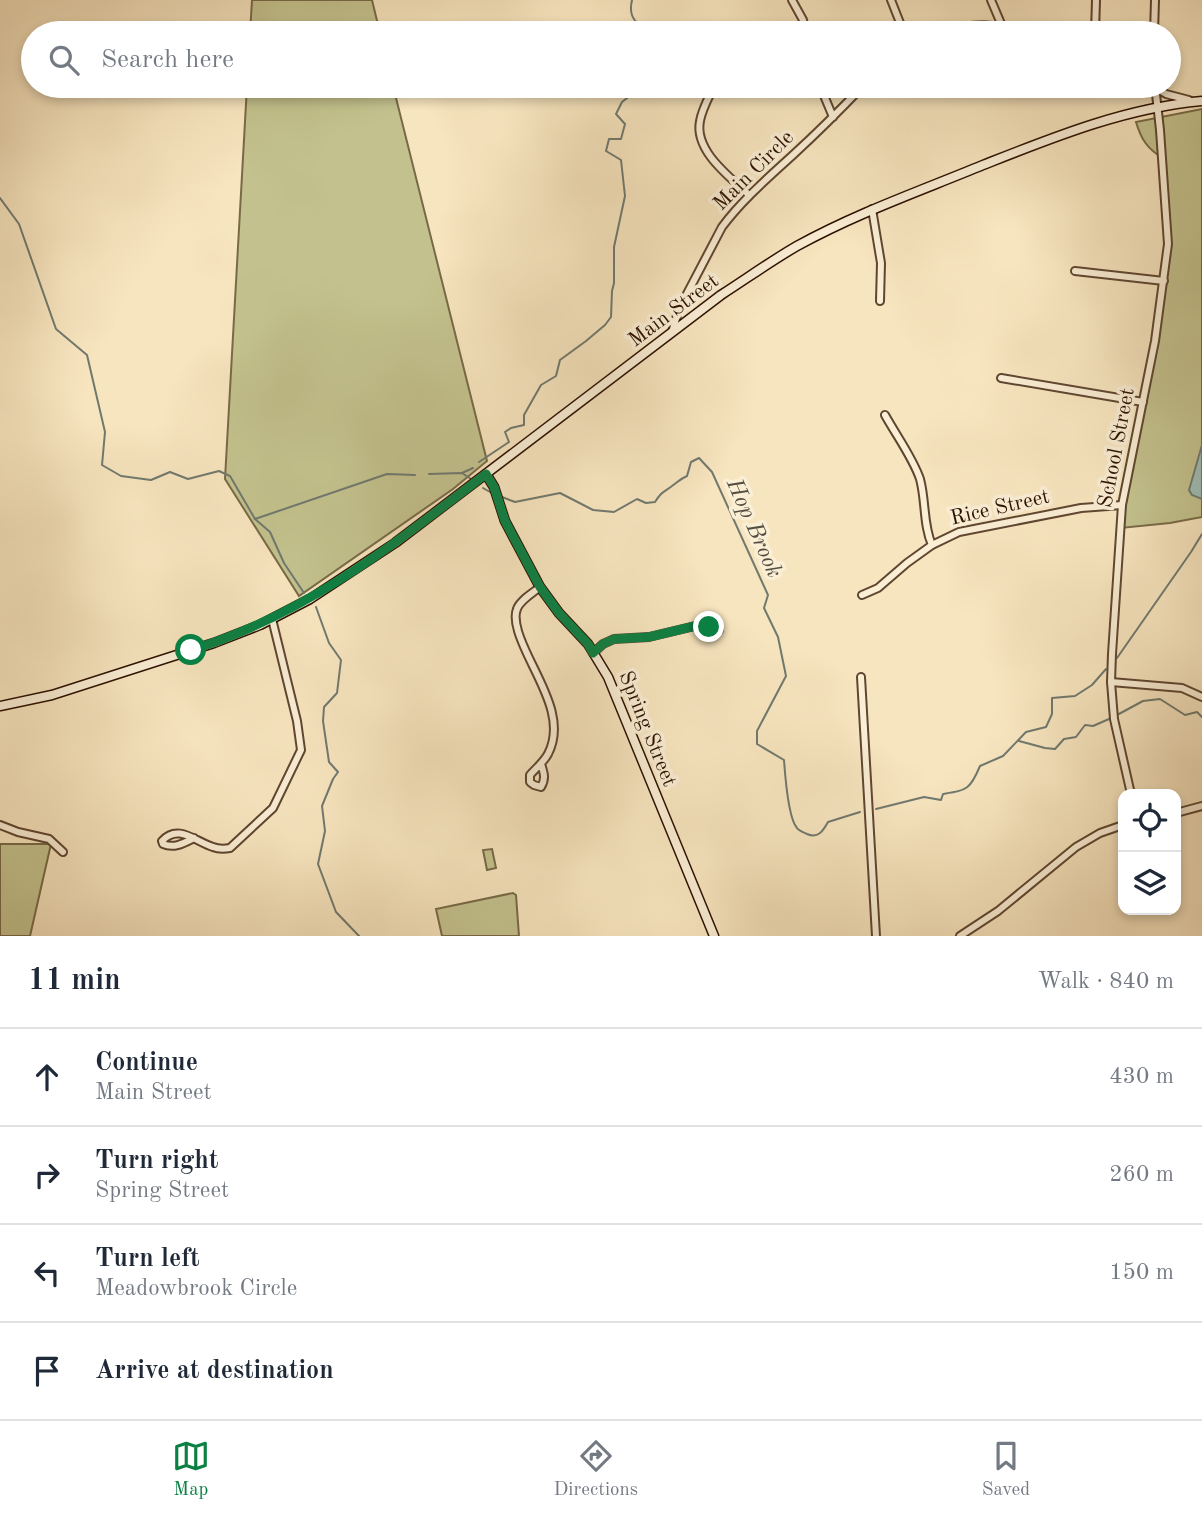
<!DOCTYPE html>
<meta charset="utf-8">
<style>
:root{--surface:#fff;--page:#f6f6f7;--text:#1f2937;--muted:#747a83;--line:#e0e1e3;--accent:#0b8043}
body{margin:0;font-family:"Old Standard TT",serif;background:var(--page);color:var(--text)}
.controls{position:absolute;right:21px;bottom:21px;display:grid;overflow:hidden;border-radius:14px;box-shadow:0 4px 10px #0003}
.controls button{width:63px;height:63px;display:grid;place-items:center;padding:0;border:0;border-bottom:2px solid var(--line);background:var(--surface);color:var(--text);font:35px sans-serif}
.stop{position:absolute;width:21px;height:21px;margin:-16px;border:5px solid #0b8043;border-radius:50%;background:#fff}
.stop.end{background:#0b8043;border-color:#fff;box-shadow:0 2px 7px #0008}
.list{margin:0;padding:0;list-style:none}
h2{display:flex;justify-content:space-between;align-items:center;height:91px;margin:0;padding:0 28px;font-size:30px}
h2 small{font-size:23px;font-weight:400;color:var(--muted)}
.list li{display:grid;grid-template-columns:46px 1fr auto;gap:21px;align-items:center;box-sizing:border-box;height:98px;padding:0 28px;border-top:2px solid var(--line)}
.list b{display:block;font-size:26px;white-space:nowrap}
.list p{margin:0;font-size:23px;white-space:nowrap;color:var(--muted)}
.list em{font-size:23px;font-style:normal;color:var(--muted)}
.icon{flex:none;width:38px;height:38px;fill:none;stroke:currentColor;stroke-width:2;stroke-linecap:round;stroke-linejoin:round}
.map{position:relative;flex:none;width:1202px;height:936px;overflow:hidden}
.search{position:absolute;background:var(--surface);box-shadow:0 4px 10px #0003;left:21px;right:21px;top:21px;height:77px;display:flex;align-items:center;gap:18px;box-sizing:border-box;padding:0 24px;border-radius:38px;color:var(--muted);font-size:26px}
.sheet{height:483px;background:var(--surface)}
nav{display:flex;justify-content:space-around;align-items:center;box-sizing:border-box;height:98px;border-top:2px solid var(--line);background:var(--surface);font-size:19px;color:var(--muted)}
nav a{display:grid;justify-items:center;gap:4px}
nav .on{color:var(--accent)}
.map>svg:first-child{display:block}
.green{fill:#c3c28e;stroke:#786a47;stroke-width:2}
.water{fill:#9ebeb7;stroke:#70796e;stroke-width:2}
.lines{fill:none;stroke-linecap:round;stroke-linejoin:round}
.stream{stroke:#70796e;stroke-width:2}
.street-casing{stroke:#5f4630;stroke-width:10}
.secondary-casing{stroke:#2c1100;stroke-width:11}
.street{stroke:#faeed5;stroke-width:6}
.secondary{stroke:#faeed5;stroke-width:8}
.route{stroke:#0b8043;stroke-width:9}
.labels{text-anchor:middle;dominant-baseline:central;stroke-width:7;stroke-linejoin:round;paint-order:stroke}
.street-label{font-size:21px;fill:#2c1100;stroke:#faeed5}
.water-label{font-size:23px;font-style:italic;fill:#544e40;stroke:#faeed5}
</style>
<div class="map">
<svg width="1202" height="936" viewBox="0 0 1202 936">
<rect width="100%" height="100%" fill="#f7e5bf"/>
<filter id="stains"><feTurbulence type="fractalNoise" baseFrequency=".00286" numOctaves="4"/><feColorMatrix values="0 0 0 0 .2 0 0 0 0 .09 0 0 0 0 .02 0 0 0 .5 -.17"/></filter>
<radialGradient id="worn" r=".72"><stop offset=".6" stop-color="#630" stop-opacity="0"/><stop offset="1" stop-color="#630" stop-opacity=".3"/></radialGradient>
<g class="green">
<path d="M252 0H372L380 33H250Z"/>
<path d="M247 86H393L487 461 453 489 299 596 225 479Z"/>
<path d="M1202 109V517L1170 523 1121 528 1124 506 1168 268 1170 243 1161 157C1147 148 1141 139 1136 122Z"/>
<path d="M0 844H51L30 936H0Z"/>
<path d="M492 849 496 868 487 870 483 850Z"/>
<path d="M513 893 516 895 519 936H442L436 909Z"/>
</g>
<path class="water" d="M1202 445V499L1192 495 1189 490Z"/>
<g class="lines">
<g class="stream">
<path d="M632 0C629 13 632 19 642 28L641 33"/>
<path d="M0 198 19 224 56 329 87 355 105 432 102 465 121 476 151 480 170 472 188 479 219 471 230 476 255 519 387 474 415 475"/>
<path d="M479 462 509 442 505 432 511 428 524 425V415L541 385 556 376 560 360 586 341 605 325 611 317 612 291 614 283V247L625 196 621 160 606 151 609 139H621L625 124 616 114 622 102 636 91 637 86"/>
<path d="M462 473 473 468"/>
<path d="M429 474 462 473 471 479"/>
<path d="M483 488 490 492"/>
<path d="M502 497 515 502 560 493 593 510 614 512 637 499 646 503 655 502C662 491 663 493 672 486 678 482 680 479 687 476L691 462 699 458 712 472 768 595 764 608 778 637 786 676 757 731V744L784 760C785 774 788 818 797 828 799 831 803 832 807 834 818 839 823 831 828 822L860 812"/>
<path d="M255 519 270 532 284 563 304 593"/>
<path d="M316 607 329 643 341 660 337 693 324 707 323 721 329 762 338 772 333 779 322 806 325 831 318 864 336 912 359 936"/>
<path d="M1117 658 1191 552 1202 534"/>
<path d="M1117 715 1143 701 1160 699 1185 715 1197 712 1202 717"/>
<path d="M1019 741 1045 748 1055 749 1064 739 1076 737 1085 725 1093 726 1109 719"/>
<path d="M876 809 924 797 941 800 943 794C967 790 970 790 980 766L1003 756 1026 732 1046 727 1052 714V698L1075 696 1092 685 1106 669"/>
</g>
<defs>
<g id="street">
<path d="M792 0 803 20 806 33"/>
<path d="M891 0 904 33"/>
<path d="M991 0 1002 26"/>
<path d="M943 33C977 20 1001 26 1035 33"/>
<path d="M1095 33 1096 0"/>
<path d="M1154 33 1155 0"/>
<path d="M714 86C709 97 702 109 700 121 694 151 730 177 749 195"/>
<path d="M820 86 833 117"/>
<path d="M1154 87 1166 94 1189 100"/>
<path d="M872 209 881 263 880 301"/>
<path d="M1075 271 1164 281"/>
<path d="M672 332 679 309 722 227C743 199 769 177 794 154 818 132 841 109 863 86"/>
<path d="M1001 378 1143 402"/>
<path d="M885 415C896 435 913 458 920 479 926 501 923 525 932 545"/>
<path d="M540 587C533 593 520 600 517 609 514 616 516 624 518 631 529 669 569 714 548 754 543 763 536 768 530 775V782L534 785 541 787C546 779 544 773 541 764"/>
<path d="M862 595 878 588 907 563 932 545 959 532 1081 508 1122 505"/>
<path d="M593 653 603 644 614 639 649 637 695 626H706L719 630"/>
<path d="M861 677 876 936"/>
<path d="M1111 682 1182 688 1202 697"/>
<path d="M1131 794 1114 719 1111 682 1112 654 1122 505 1155 341 1168 244 1160 130 1156 94 1152 86"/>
<path d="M1176 813 1202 806"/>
<path d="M0 825 18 832 49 839 63 852"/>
<path d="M194 838C184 843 174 849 163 844L162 841C178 823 196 842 213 847 218 849 224 849 230 848L273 808 301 750 297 721 272 619"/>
<path d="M960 936 998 911 1076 847 1100 833 1123 825"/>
</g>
<g id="secondary">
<path d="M486 474 494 487 505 521 540 587 559 613 588 644 608 677 714 936"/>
<path d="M0 706 52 695 214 643 260 625 310 599 395 543 721 295C746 279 771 261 797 246 857 213 920 191 983 165 1054 137 1125 108 1202 101"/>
</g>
</defs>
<use href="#street" class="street-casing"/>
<use href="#secondary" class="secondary-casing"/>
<use href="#street" class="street"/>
<use href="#secondary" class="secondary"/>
</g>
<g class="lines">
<path class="route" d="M191 650C305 615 393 545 486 474L494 487 505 521 540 587 559 613 588 644 593 653 603 644 614 639 649 637 695 626 709 627"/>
</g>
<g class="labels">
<g class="street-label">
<text transform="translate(754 171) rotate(-45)">Main Circle</text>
<text transform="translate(674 311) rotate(-37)">Main Street</text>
<text transform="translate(1117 448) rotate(-79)">School Street</text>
<text transform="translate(1000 508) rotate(-13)">Rice Street</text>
<text transform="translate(647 729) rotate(68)">Spring Street</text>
</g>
<g class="water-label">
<text transform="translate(754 528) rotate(66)">Hop Brook</text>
</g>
</g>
<rect width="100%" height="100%" filter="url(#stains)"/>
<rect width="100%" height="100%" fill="url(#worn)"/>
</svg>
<div class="controls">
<button><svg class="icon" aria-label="locate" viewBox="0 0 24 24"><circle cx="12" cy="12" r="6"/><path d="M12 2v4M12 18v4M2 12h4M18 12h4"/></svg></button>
<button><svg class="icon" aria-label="layers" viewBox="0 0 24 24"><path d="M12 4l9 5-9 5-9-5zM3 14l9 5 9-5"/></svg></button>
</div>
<div class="stop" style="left:191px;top:650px"></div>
<div class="stop end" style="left:709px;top:627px"></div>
<div class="search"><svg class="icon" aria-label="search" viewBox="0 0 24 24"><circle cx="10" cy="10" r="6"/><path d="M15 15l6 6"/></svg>Search here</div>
</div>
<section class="sheet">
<h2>11 min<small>Walk · 840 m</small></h2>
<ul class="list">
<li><svg class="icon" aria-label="ahead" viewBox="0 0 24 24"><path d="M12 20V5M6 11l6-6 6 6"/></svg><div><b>Continue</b><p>Main Street</p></div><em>430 m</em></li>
<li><svg class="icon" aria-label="right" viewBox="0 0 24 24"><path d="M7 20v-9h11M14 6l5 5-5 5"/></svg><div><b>Turn right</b><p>Spring Street</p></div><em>260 m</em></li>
<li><svg class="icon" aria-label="left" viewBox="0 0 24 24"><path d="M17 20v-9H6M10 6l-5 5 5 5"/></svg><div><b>Turn left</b><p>Meadowbrook Circle</p></div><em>150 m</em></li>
<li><svg class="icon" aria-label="arrive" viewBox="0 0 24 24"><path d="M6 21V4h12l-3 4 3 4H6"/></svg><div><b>Arrive at destination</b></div></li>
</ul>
</section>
<nav>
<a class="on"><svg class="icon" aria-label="map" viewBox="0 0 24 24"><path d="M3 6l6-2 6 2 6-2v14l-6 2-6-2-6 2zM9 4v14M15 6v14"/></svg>Map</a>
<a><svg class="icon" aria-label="directions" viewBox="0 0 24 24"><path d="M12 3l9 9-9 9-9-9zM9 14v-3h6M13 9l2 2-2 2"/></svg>Directions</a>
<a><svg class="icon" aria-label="saved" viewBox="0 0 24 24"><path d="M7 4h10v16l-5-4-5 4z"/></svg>Saved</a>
</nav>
